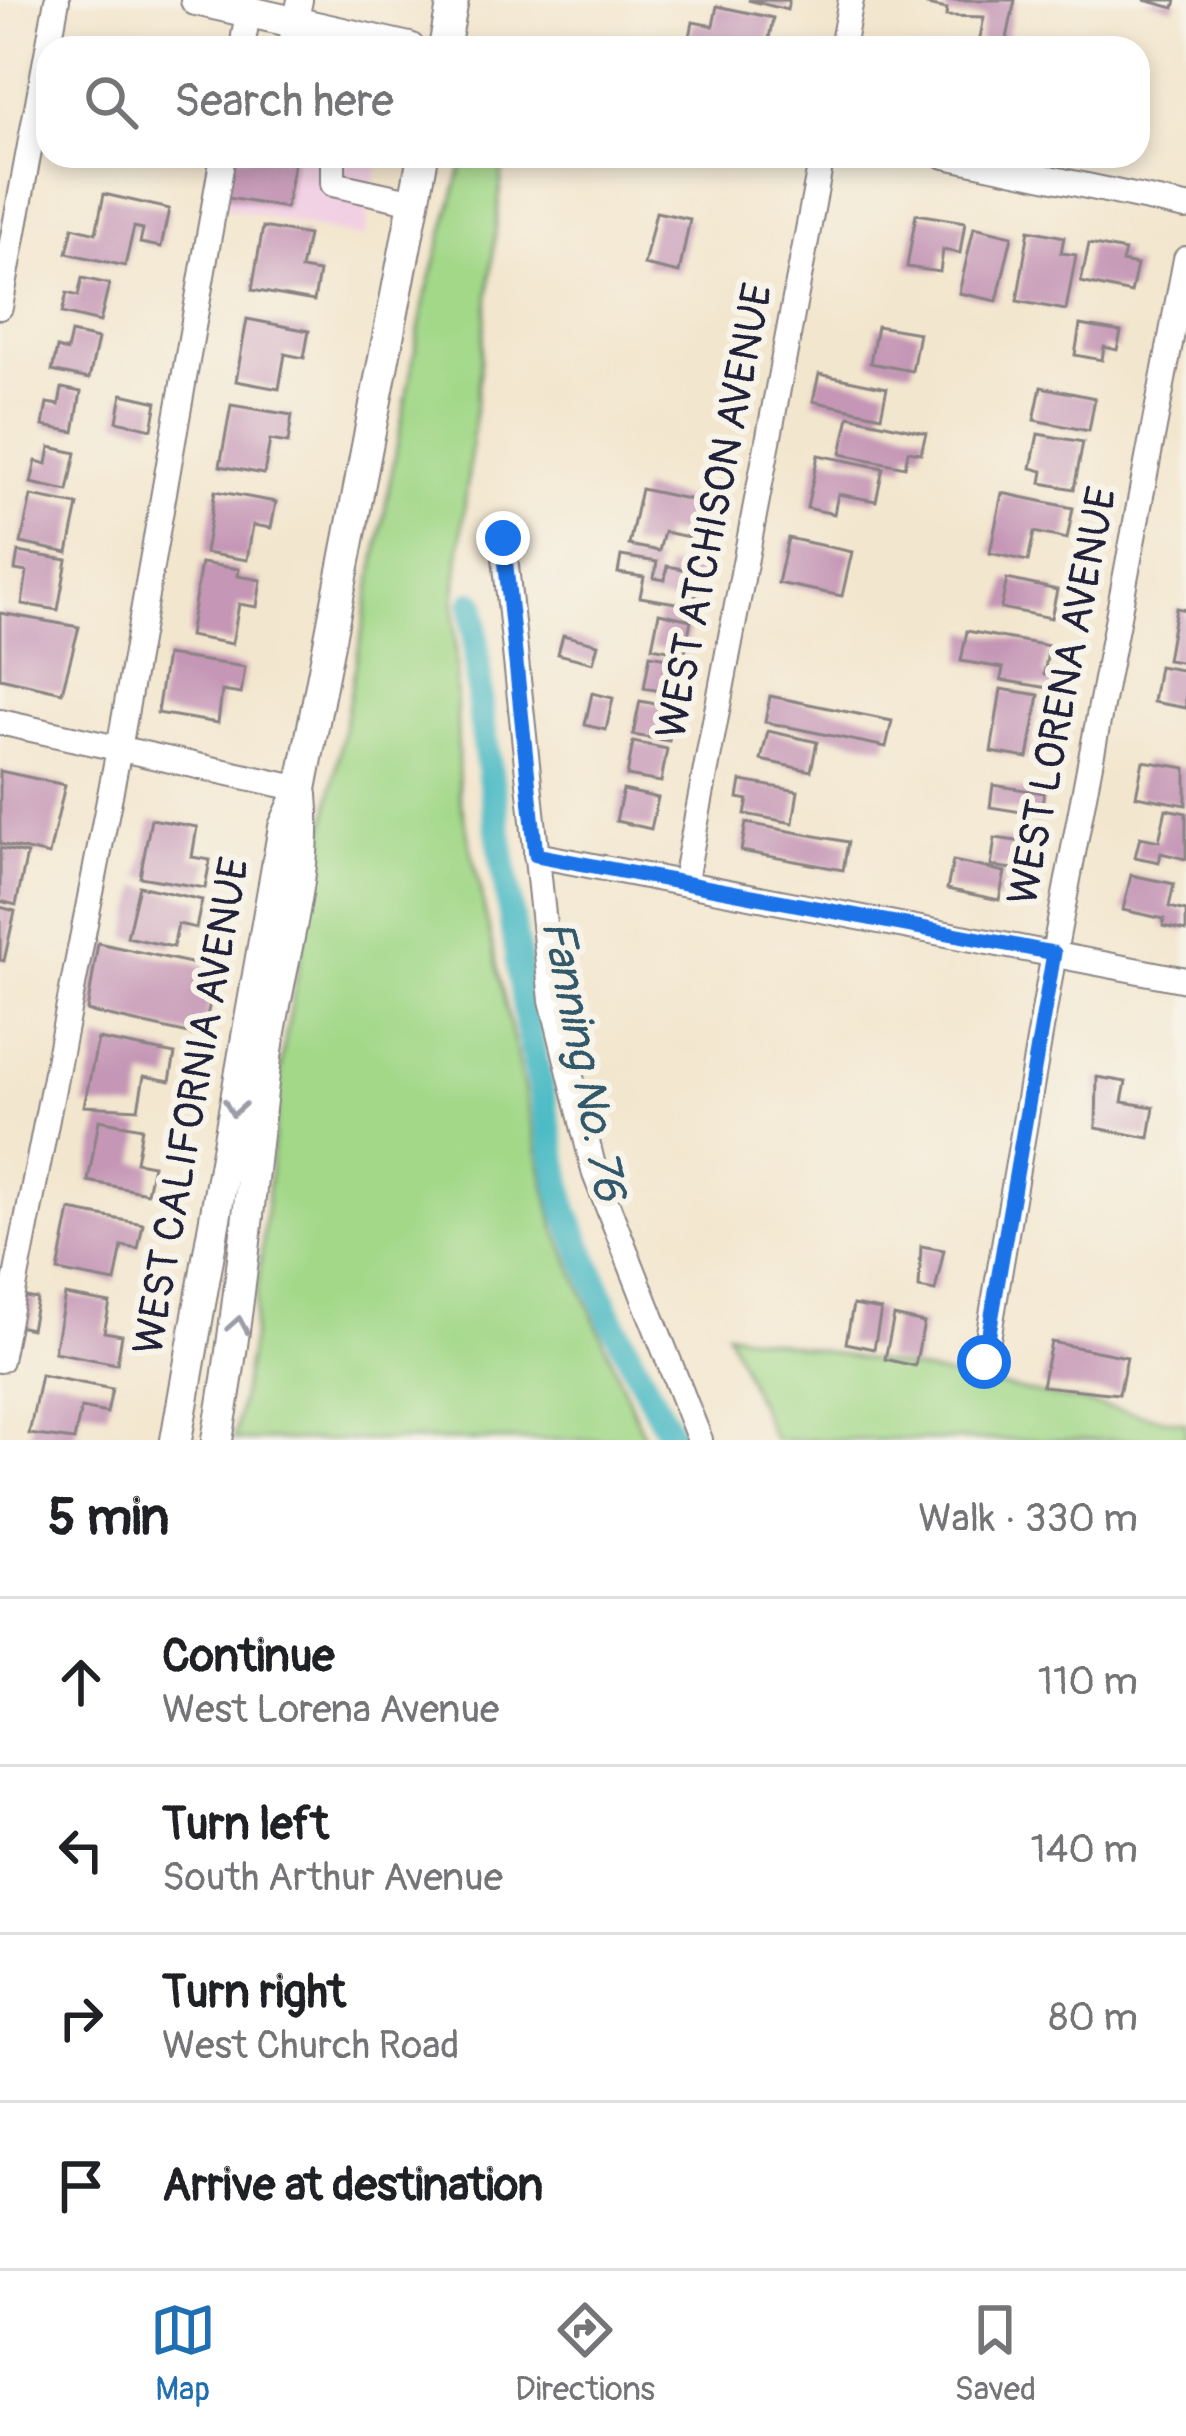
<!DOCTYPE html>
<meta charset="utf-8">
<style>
:root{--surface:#fff;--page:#f6f6f6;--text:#202124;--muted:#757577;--line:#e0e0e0;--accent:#1f6fb2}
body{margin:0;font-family:Pangolin,sans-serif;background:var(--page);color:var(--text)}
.stop{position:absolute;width:36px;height:36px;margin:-27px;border:9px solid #1a73e8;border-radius:50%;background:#fff}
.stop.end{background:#1a73e8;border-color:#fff;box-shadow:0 3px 12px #0008}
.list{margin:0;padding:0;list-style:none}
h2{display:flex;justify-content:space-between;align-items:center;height:156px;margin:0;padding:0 48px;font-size:51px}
h2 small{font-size:39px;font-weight:400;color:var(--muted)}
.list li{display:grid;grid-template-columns:78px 1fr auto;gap:36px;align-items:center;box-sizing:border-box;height:168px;padding:0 48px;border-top:3px solid var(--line)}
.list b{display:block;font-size:45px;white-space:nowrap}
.list p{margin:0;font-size:39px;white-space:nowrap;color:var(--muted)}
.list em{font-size:39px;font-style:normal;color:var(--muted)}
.icon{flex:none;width:66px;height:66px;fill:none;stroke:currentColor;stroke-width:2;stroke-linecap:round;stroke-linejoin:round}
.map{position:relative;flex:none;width:1186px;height:1440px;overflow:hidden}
.search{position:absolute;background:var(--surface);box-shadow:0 6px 18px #0003;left:36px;right:36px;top:36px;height:132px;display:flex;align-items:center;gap:30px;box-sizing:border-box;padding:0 42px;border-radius:36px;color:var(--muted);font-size:45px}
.sheet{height:828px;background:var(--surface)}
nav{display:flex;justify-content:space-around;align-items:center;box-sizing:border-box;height:168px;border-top:3px solid var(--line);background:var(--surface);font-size:33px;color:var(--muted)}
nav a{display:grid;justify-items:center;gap:6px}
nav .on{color:var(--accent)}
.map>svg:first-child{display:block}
.built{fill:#f1d0e3}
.green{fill:#a3d889;stroke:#627d62;stroke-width:3}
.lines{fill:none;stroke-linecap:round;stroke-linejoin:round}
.canal{stroke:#4dbbc5;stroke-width:27}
.building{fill:#c596b6}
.minor-casing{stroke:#8a8484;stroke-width:28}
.major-casing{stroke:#8a8484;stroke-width:34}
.minor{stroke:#fff;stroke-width:24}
.major{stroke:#fff;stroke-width:30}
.oneway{stroke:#9c9ca7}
.route{stroke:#1a73e8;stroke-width:15}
.labels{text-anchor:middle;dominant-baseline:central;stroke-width:12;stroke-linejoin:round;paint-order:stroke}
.street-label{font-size:42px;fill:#22223b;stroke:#f7f3e8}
.water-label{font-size:45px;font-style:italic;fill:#31586b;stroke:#f7f3e8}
</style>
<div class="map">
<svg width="1186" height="1440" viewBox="0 0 1186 1440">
<rect width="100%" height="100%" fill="#f7f3e8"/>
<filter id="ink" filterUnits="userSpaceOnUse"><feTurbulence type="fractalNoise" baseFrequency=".00833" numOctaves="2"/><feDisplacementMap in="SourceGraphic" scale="24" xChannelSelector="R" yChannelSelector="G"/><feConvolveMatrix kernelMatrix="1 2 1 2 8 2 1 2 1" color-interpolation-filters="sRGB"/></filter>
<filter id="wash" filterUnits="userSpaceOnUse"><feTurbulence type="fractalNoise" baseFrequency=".004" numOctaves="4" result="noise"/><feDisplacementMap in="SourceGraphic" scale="48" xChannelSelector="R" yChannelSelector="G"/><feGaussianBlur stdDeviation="2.7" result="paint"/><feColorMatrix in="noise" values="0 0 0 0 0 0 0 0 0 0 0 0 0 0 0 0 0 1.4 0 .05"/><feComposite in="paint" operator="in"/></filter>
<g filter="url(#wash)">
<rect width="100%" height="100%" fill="#f3e6ce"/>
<path class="built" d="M234 156H380L364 238 225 207Z"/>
<g class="green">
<path d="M465 156H504L454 601 459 794 554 1225 646 1440H234L253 1331 283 1050 425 297Z"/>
<path d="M727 1332 1186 1423V1440H774Z"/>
</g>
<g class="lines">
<path class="canal" d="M473 604 481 715 528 1027 566 1212 612 1321 673 1440"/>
</g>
<g id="blocks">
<g class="building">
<path d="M748 0H789L787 10Z"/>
<path d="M928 0H1015L1005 48 979 43 984 17 946 16 947 9 927 5Z"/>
<path d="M1144 0H1176L1174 8Z"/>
<path d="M717 6 773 18 767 48H706L708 41 690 37 693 22 713 26Z"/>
<path d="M231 156H295L286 208 223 197Z"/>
<path d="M104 194 169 209 161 247 140 243 143 229 134 227 125 266 67 253 73 227 96 233Z"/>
<path d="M656 212 690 219 679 273 644 265Z"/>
<path d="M916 214 965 222 960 253 943 250 940 272 907 267Z"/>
<path d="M263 227 308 235 301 269 319 272 314 301 252 290Z"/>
<path d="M974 227 1012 236 997 301 959 293Z"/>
<path d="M1029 230 1064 237 1061 253 1076 255 1066 310 1017 301Z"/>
<path d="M1089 244 1125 251 1122 262 1137 265 1131 293 1081 282Z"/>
<path d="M82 278 109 284 100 322 62 313 67 293 78 296Z"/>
<path d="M247 319 309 331 304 358 285 354 279 389 236 381Z"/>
<path d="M1080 325 1121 332 1117 350 1104 347 1102 360 1075 355Z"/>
<path d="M877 326 919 333 912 371 870 363Z"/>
<path d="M71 333 98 339 89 379 52 371 57 348 67 351Z"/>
<path d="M819 374 887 388 881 416 813 401Z"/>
<path d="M1041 387 1095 398 1089 431 1034 420Z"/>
<path d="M62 388 81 392 74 432 43 426 47 403 59 405Z"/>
<path d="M122 394 157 402 152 429 117 421Z"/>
<path d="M231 405 292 415 288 443 270 440 264 474 220 466Z"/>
<path d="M849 416 926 433 921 453 908 451 905 467 841 454Z"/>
<path d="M1038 434 1083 442 1074 489 1041 483 1043 471 1031 468Z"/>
<path d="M50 447 76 453 68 491 31 483 36 461 47 464Z"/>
<path d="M818 455 883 468 876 501 838 494 834 514 807 508Z"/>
<path d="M641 489 697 501 689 537 664 532 659 551 629 545Z"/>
<path d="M215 491 276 502 271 528 253 525 247 560 205 553Z"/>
<path d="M1002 493 1073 508 1067 539 1034 532 1028 561 990 553Z"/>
<path d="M31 496 78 505 68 553 21 543Z"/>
<path d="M788 538 852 552 842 596 778 583Z"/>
<path d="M18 552 67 560 58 610 22 604 27 572 15 570Z"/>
<path d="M621 556 657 562 654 578 665 580 667 566 700 572 694 606 640 597 644 577 618 573Z"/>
<path d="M201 563 239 569 238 576 261 580 257 607 239 604 232 644 189 636Z"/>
<path d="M1007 579 1057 590 1051 618 1001 608Z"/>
<path d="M1176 608 1186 610V663L1167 660Z"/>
<path d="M0 613 79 627 62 692 0 678Z"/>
<path d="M659 613 691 620 685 653 652 647Z"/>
<path d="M967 631 1049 646 1044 674 1062 678 1060 690 1001 680 1003 668 961 661Z"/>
<path d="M563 635 598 644 593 663 558 654Z"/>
<path d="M166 655 245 667 241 694 222 691 218 723 157 713Z"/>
<path d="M650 655 684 661 678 694 644 688Z"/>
<path d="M1159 666 1186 671V708L1153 702Z"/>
<path d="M1001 689 1039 695 1028 758 991 752Z"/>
<path d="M592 693 613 698 606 730 585 725Z"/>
<path d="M770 696 892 721 886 747 765 722Z"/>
<path d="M640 701 676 708 669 741 633 735Z"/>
<path d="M768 731 817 742 811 771 761 760Z"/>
<path d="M633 742 667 749 661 782 627 776Z"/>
<path d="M1143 761 1186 768V805L1136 796Z"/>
<path d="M0 771 65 785 49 855 0 844Z"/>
<path d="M741 781 798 791 793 823 745 814 748 800 738 798Z"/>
<path d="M993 785 1044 793 1040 815 990 807Z"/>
<path d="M623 790 658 798 651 829 616 821Z"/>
<path d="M1166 809 1186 813V859L1161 853 1159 862 1135 857 1140 837 1159 841Z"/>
<path d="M151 819 197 827 192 857 210 860 205 888 140 877Z"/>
<path d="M746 823 848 842 843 870 741 851Z"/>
<path d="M995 838 1031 843 1027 871 991 866Z"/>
<path d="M0 848 27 854 16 905 0 901Z"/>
<path d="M953 861 1005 872 999 900 947 889Z"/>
<path d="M1131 875 1174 884 1169 907 1186 911V931L1163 926 1164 919 1123 910Z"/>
<path d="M139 886 202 900 196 928 178 924 173 947 127 937Z"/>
<path d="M0 907 15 911 4 961 0 960Z"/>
<path d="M98 943 218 969 202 1037 87 1011Z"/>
<path d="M98 1039 175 1054 170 1081 144 1076 138 1109 84 1106Z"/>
<path d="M1097 1077 1126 1082 1122 1102 1154 1107 1149 1138 1096 1128Z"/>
<path d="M99 1120 142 1128 136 1162 153 1165 147 1193 88 1181Z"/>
<path d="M70 1210 143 1224 138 1249 122 1246 115 1282 58 1271Z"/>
<path d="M921 1246 944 1250 935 1291 919 1288Z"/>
<path d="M65 1295 110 1303 104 1332 122 1335 117 1364 54 1352Z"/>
<path d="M19 1296 37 1299 31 1329 13 1325Z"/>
<path d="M853 1305 881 1310 874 1349 846 1343Z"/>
<path d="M894 1316 924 1323 915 1366 885 1359Z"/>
<path d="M1051 1342 1127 1357 1119 1394 1042 1386Z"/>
<path d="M41 1375 112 1389 107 1413 81 1408 74 1440 29 1434Z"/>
</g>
</g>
</g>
<g filter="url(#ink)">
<use href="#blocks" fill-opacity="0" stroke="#8a8484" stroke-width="3"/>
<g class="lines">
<defs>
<g id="minor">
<path d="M242 48 248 12"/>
<path d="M290 48 300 0"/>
<path d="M842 48 851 0"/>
<path d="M333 156V184L414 202"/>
<path d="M945 156 1186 207"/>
<path d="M0 307 57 0"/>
<path d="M503 538 552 1000 595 1174 700 1440"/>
<path d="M0 722 301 789"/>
<path d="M536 855 1186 980"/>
<path d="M685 880 822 156"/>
<path d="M0 1360 119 749 223 156"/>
<path d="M984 1362 1054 953 1186 259"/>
</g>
<g id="major">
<path d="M196 0 409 48"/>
<path d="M444 48 453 0"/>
<path d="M176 1440 284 827 301 789 423 156"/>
<path d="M217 1440C240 1312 250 1187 266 1058 277 970 310 884 302 795"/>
</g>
</defs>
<use href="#minor" class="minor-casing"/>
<use href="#major" class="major-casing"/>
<use href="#minor" class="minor"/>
<use href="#major" class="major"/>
</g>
<defs><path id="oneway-chevron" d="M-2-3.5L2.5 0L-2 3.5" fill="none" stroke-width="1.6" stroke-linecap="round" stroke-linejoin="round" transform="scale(3)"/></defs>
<g class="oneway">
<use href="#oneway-chevron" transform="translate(234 1108) rotate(100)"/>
<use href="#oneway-chevron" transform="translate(238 1325) rotate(-80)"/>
</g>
</g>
<g class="lines" filter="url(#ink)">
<path class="route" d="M503 538 536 855 1054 953 984 1362"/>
</g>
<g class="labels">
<g class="street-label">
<text transform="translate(715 511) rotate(-79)">WEST ATCHISON AVENUE</text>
<text transform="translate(1063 696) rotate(-79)">WEST LORENA AVENUE</text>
<text transform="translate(192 1106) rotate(-80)">WEST CALIFORNIA AVENUE</text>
</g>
<g class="water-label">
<text transform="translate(583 1060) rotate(79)">Fanning No. 76</text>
</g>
</g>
</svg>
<div class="stop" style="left:984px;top:1362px"></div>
<div class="stop end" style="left:503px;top:538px"></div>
<div class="search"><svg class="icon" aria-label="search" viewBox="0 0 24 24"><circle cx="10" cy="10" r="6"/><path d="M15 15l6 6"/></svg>Search here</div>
</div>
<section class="sheet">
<h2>5 min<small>Walk · 330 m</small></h2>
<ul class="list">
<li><svg class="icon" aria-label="ahead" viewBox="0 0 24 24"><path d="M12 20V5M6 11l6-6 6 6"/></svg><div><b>Continue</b><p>West Lorena Avenue</p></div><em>110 m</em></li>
<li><svg class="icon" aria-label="left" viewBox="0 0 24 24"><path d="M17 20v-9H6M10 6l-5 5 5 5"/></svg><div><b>Turn left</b><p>South Arthur Avenue</p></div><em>140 m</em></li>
<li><svg class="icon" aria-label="right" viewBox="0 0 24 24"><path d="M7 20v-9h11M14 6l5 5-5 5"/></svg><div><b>Turn right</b><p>West Church Road</p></div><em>80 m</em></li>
<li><svg class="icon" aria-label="arrive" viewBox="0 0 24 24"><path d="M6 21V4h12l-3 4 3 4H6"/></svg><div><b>Arrive at destination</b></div></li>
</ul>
</section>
<nav>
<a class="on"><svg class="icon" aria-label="map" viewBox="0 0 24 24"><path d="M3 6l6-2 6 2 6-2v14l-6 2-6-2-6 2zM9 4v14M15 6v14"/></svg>Map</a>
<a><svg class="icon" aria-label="directions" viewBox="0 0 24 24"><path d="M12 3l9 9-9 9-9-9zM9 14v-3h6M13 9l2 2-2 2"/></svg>Directions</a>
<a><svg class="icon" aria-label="saved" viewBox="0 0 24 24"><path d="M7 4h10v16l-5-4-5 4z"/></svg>Saved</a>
</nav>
